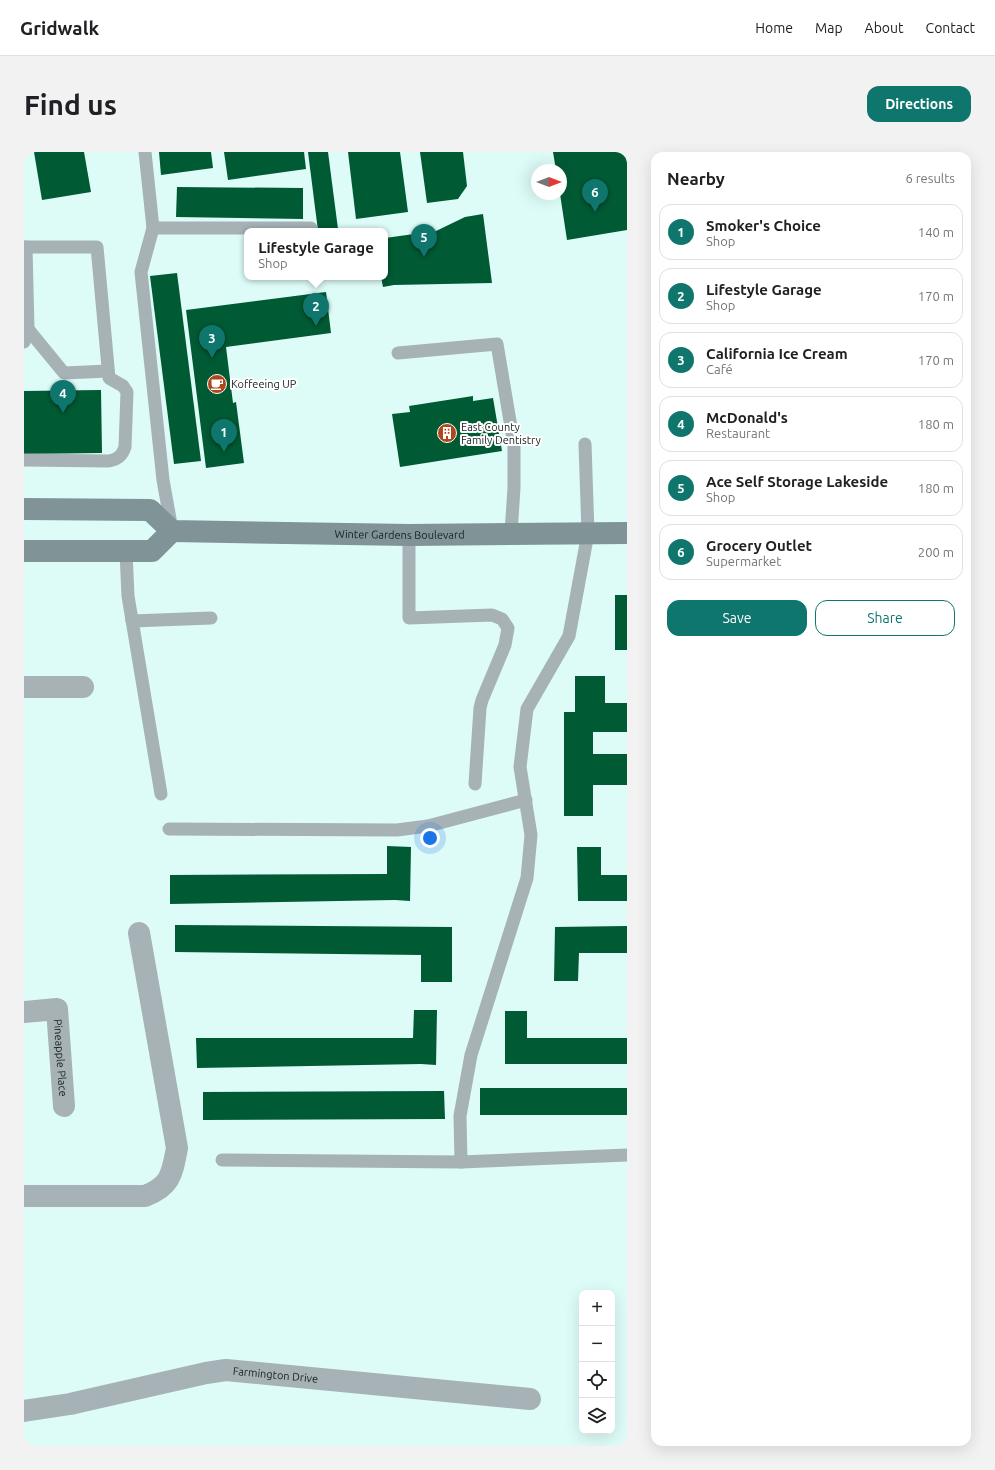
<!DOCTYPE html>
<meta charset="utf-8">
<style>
:root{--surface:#fff;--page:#f2f2f2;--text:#202124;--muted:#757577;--line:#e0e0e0;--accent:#0f766e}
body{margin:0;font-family:Ubuntu,sans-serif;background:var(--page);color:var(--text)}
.controls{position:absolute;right:12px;bottom:12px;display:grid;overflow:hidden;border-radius:8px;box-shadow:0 4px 16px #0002}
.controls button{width:36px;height:36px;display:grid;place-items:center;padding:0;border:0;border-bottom:1px solid var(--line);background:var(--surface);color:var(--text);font:20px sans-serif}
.compass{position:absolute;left:507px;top:12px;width:36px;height:36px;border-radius:50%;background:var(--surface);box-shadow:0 4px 16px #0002;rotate:90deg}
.you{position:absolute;left:406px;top:686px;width:14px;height:14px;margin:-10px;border:3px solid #fff;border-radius:50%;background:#1a73e8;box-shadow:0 0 0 6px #1a73e833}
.badge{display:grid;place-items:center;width:26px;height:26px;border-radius:50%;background:var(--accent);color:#fff;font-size:13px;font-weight:700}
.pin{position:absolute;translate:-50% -33px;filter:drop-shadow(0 1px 2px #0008)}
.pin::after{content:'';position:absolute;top:21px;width:14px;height:12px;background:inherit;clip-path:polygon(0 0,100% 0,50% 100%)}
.popup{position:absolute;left:220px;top:76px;width:144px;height:52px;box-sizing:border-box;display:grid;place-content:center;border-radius:8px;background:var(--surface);filter:drop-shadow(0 1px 3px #0005);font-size:13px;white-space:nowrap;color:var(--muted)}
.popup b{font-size:15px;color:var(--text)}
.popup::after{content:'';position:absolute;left:50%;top:100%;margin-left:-8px;border:8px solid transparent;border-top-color:var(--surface)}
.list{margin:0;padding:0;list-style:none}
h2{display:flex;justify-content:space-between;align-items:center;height:52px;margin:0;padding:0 16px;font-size:17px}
h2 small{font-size:13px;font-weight:400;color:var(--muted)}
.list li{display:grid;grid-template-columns:26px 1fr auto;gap:12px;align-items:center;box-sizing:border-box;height:56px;margin:0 8px 8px;padding:0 8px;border:1px solid var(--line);border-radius:12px}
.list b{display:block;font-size:15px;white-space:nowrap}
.list p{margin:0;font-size:13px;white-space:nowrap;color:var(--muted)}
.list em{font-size:13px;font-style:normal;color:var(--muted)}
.actions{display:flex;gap:8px;padding:12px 16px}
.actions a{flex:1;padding:9px 0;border:1px solid var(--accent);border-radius:12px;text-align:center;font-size:14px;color:var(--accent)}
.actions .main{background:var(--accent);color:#fff}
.icon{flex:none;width:22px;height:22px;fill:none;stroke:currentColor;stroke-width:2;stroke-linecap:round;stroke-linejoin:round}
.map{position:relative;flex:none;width:603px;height:1294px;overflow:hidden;border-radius:12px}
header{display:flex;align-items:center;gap:24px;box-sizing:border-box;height:56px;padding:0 20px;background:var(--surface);border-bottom:1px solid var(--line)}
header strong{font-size:19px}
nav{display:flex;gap:22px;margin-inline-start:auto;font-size:14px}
.intro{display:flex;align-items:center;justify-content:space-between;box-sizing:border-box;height:96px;padding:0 24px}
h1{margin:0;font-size:28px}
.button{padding:10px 18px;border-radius:12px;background:var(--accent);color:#fff;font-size:14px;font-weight:700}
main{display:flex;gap:24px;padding:0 24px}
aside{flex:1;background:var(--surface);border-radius:12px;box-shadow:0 4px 16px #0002}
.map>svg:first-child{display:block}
.building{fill:#005a33}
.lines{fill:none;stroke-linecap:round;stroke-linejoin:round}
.service{stroke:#a6b2b6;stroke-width:13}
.minor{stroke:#a6b2b6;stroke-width:22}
.secondary{stroke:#809397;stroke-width:22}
.labels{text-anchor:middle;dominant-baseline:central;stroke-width:4;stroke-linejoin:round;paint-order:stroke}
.poi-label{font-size:11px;fill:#141f1e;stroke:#fff;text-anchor:start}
.street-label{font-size:11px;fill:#141f1e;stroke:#fff}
</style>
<header>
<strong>Gridwalk</strong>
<nav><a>Home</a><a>Map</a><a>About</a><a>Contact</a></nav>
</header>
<div class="intro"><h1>Find us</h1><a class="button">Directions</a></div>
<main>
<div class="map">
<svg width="603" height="1294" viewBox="0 0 603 1294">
<rect width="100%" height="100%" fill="#ddfbf7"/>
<g class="building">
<path d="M10 0H60L67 40 18 48Z"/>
<path d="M135 0H187L189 16 137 23Z"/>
<path d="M200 0H280L282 17 204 28Z"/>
<path d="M284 0H304L314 77 294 79Z"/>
<path d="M324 0H376L384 60 332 67Z"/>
<path d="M396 0H439L443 34 434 47 403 51Z"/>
<path d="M529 0H603V78L543 88 536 42H537V18H532Z"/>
<path d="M153 35 279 36V67L152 65Z"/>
<path d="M459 62 468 131 370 133 359 135 357 125H361V86L412 79 441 65Z"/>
<path d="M153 121 177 309 150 312 126 124Z"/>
<path d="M302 140 307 181 202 195 209 251 212 250 220 311 182 316 162 158Z"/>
<path d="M77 238 78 301 0 302V239Z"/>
<path d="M449 244V249L469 246 478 299 376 315 368 262 386 260 385 254Z"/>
<rect x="591" y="443" width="12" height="55"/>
<path d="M551 524H581V551H603V580H569V602H603V633H569V664H540V560H551Z"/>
<path d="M363 694 387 695 386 749 371 748 146 752V723L363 722Z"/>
<path d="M553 695H577V723H603V749H554Z"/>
<path d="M151 773 428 775V830H397V803L151 800Z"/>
<path d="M603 774V801H555L554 829H530L531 775Z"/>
<path d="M390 858H413L412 913 397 912 173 916 172 886H389Z"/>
<path d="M481 859H503V886H603V912H481Z"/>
<rect x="456" y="936" width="147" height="27"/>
<path d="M420 939 421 967 179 968V940Z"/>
</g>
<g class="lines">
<g class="service">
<path d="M121 0 129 76 117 120 139 328 148 378"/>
<path d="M129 76H287"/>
<path d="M0 95H73L85 226 99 234 103 240 101 295C98 304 94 307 85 309L0 308"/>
<path d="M4 177 40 221 84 219"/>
<path d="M0 190 4 177 2 95"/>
<path d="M374 201 473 192 490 293V336L487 381"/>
<path d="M385 383V466L468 463 478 467 484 476 481 493 458 548 456 556 451 632"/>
<path d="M102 400 104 444 137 642"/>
<path d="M108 469 187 466"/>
<path d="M145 677 373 678 404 674 502 648"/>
<path d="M198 1008 437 1010 436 964 447 903 503 726 507 683 496 615 503 557 545 484 564 381 561 292"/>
<path d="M437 1010 603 1003"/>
</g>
<g class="minor">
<path d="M0 535H59"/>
<path id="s1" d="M0 860 33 857 40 954"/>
<path d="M0 1044H121C147 1034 148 1022 153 996L115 781"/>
<path id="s2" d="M0 1259 46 1252 182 1221 202 1218 506 1247"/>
</g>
<g class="secondary">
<path id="s3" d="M0 357 126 358 148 379 385 383 603 381"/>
<path d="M0 399H128L148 379"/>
</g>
</g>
<defs>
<symbol id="cafe-disc" viewBox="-11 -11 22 22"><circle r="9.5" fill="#ad471d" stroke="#fff"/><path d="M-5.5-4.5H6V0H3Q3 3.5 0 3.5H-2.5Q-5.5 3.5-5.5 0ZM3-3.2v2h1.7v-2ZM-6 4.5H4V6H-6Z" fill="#fff"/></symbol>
<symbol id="building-disc" viewBox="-11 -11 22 22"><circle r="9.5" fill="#ad471d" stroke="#fff"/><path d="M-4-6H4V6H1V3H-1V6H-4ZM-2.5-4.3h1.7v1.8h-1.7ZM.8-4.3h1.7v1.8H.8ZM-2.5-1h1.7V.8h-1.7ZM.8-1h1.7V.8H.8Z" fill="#fff"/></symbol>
</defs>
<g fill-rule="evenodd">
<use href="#cafe-disc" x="182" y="221" width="22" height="22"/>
<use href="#building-disc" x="412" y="270" width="22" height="22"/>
</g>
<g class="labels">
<g class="poi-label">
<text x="207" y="232">Koffeeing UP</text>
<text x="437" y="275">East County<tspan x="437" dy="13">Family Dentistry</tspan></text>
</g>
<g class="street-label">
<text stroke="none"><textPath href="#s3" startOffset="384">Winter Gardens Boulevard</textPath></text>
<text stroke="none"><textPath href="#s1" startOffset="82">Pineapple Place</textPath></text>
<text stroke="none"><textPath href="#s2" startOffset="256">Farmington Drive</textPath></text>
</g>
</g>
</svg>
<div class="controls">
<button>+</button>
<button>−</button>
<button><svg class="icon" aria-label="locate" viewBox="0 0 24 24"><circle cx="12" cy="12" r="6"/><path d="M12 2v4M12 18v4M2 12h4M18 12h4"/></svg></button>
<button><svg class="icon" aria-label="layers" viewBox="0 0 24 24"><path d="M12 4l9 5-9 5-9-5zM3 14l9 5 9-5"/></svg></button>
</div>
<svg class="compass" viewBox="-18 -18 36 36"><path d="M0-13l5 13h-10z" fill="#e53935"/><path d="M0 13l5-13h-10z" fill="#757577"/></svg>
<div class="you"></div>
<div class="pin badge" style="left:200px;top:300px">1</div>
<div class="pin badge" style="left:292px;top:174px">2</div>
<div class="popup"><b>Lifestyle Garage</b>Shop</div>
<div class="pin badge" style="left:188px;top:206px">3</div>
<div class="pin badge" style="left:39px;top:261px">4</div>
<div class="pin badge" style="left:400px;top:105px">5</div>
<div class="pin badge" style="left:571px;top:60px">6</div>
</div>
<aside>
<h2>Nearby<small>6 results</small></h2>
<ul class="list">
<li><span class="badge">1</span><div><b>Smoker's Choice</b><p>Shop</p></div><em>140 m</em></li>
<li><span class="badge">2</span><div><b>Lifestyle Garage</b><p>Shop</p></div><em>170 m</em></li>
<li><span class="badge">3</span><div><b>California Ice Cream</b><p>Café</p></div><em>170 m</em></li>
<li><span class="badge">4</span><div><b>McDonald's</b><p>Restaurant</p></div><em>180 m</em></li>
<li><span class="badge">5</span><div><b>Ace Self Storage Lakeside</b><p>Shop</p></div><em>180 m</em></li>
<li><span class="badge">6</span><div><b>Grocery Outlet</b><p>Supermarket</p></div><em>200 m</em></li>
</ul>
<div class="actions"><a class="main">Save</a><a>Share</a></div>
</aside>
</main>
